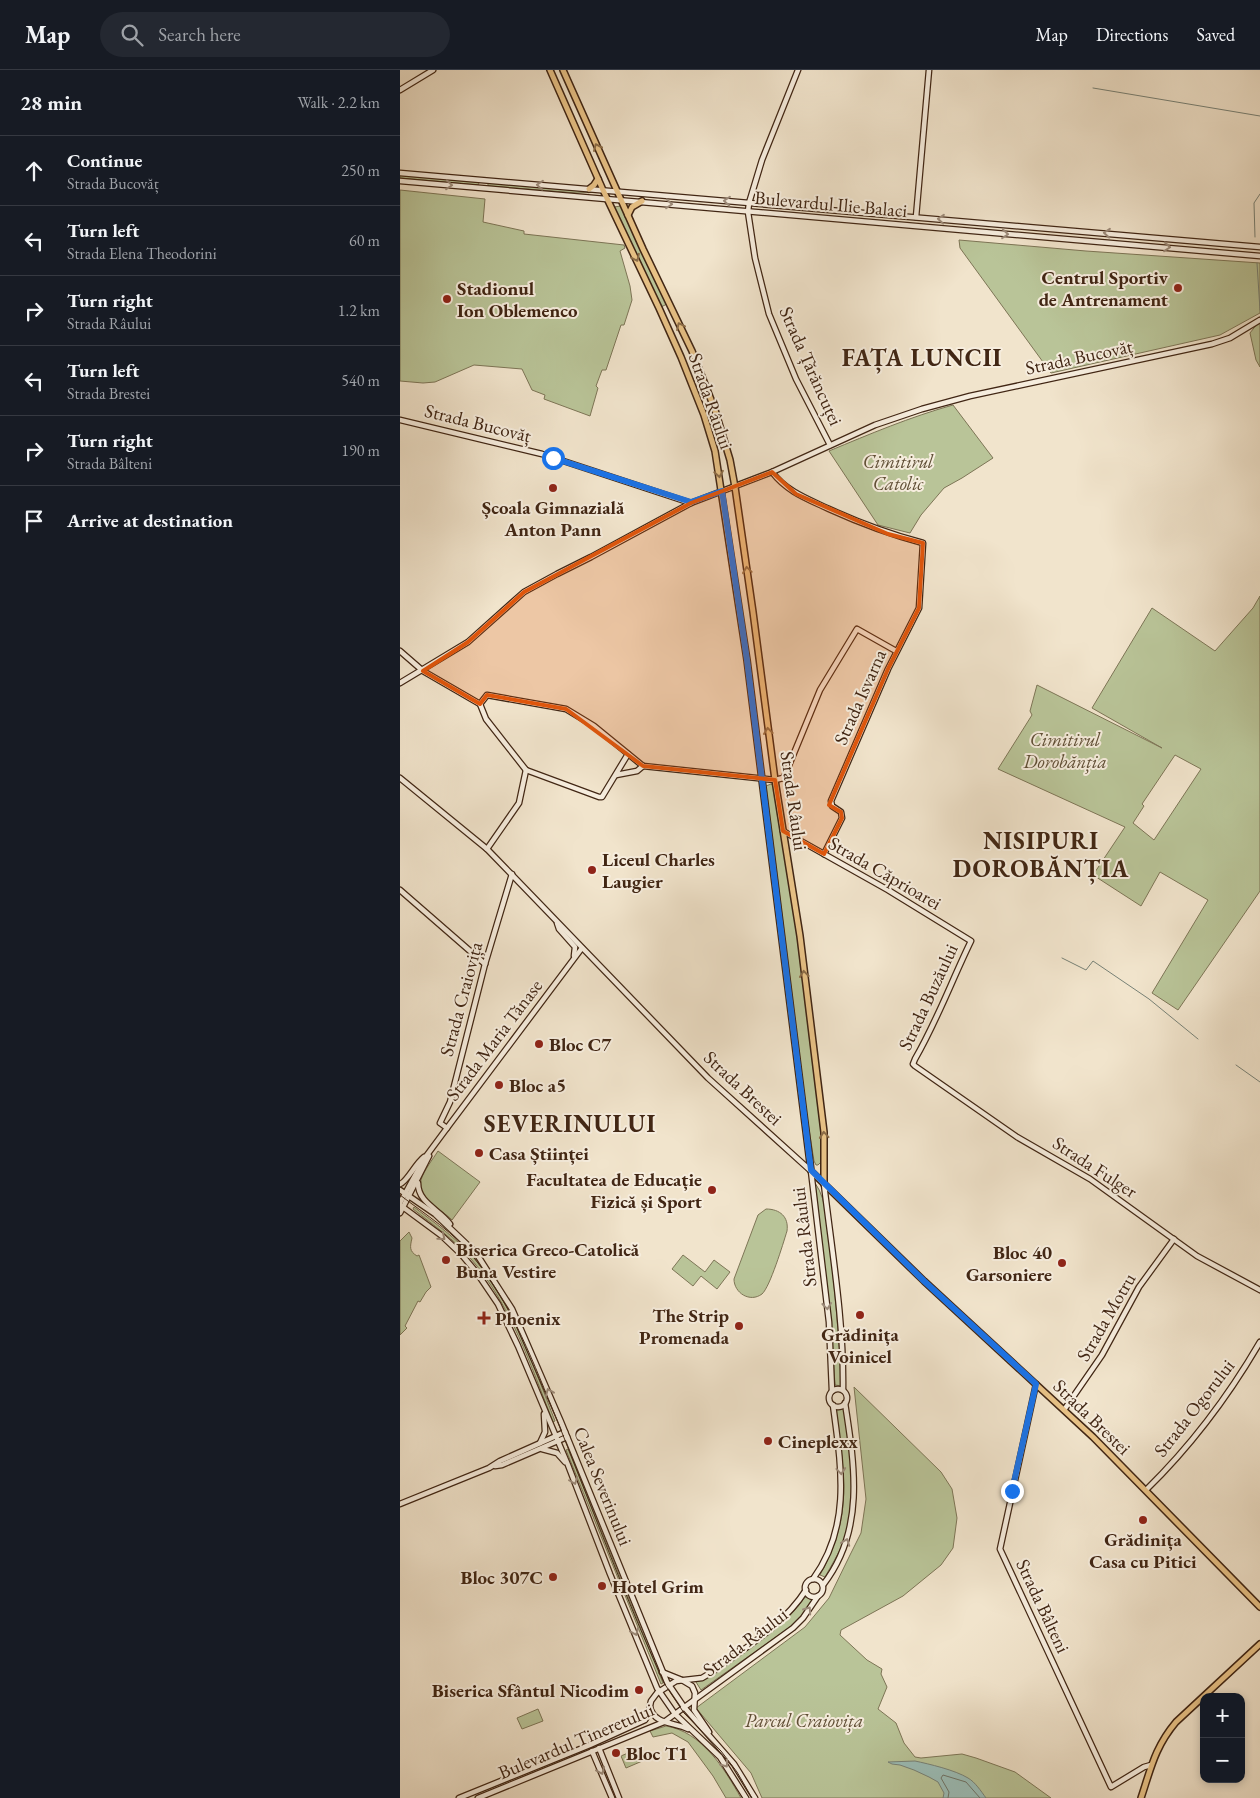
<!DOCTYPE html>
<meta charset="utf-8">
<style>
:root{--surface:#171b24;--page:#242831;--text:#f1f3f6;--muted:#9ea1a6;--line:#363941}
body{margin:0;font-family:"EB Garamond",serif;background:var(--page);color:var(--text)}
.controls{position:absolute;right:15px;bottom:15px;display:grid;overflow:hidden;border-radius:10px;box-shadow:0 2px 8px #0003}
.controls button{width:45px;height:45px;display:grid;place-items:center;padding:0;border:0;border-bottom:1px solid var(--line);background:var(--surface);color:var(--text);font:25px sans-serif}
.stop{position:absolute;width:15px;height:15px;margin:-11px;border:4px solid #1a73e8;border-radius:50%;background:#fff}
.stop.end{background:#1a73e8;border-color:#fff;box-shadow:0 1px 5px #0008}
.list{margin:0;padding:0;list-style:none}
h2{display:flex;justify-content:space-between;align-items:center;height:65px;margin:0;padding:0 20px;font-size:21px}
h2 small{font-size:16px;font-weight:400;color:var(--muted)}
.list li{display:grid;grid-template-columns:32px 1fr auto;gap:15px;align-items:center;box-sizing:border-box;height:70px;padding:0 20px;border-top:1px solid var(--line)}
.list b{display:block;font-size:19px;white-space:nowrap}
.list p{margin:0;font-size:16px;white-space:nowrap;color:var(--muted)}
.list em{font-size:16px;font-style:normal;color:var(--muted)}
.icon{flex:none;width:28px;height:28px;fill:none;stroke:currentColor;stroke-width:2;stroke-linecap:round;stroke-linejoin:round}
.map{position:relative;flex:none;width:860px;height:1728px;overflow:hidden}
header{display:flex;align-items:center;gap:30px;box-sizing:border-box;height:70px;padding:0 25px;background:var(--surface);border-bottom:1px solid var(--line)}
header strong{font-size:24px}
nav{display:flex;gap:28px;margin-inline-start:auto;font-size:18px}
.search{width:350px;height:45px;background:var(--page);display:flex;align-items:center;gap:12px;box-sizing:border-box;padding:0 18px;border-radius:28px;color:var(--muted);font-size:19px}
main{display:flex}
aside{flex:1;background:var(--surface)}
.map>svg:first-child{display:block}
.green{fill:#b9c498;stroke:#7d7556;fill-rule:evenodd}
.water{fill:#9bbeb8;stroke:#778176}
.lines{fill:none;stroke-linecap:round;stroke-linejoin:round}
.shore{stroke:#6e7266;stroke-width:1}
.stream{stroke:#778176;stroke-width:1}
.secondary-casing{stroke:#412614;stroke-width:7}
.primary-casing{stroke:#412614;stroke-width:8}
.secondary{stroke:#f6edde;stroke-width:4.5}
.primary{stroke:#e8c286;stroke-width:5}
.tram{stroke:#412614;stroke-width:1}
.oneway{stroke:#8c6c47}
.oneway2{stroke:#9c8a79}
.route{stroke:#1a73e8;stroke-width:6}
.marked{fill:#e0560c;fill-opacity:0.2;stroke:#e0560c;stroke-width:4;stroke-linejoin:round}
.poi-dot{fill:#8f2418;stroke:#f6edde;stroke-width:2}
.labels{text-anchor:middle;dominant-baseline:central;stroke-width:4;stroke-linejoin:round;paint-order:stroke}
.street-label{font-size:19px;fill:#412614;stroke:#f6edde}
.poi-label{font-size:19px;font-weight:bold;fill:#412614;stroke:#f6edde;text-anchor:start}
.park-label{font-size:19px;font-style:italic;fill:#5f4e35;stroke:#f6edde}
.district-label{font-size:24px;font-weight:bold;letter-spacing:1px;fill:#412614;stroke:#f6edde}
</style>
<header>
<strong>Map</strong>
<div class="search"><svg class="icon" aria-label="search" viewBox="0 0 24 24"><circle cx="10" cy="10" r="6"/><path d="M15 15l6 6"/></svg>Search here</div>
<nav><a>Map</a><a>Directions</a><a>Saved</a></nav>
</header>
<main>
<aside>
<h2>28 min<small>Walk · 2.2 km</small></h2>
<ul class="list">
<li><svg class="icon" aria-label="ahead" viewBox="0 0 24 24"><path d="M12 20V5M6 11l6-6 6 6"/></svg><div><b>Continue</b><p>Strada Bucovăț</p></div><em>250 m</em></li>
<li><svg class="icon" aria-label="left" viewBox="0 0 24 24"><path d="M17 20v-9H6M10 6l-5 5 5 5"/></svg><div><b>Turn left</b><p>Strada Elena Theodorini</p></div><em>60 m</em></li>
<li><svg class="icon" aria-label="right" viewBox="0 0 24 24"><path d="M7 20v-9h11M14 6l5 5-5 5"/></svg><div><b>Turn right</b><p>Strada Râului</p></div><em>1.2 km</em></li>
<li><svg class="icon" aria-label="left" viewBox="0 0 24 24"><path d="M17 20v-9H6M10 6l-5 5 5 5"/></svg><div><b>Turn left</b><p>Strada Brestei</p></div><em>540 m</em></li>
<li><svg class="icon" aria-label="right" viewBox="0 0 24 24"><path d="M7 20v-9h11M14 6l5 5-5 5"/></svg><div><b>Turn right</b><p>Strada Bâlteni</p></div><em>190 m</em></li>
<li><svg class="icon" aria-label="arrive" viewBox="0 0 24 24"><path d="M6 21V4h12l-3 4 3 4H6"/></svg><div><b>Arrive at destination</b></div></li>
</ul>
</aside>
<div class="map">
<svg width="860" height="1728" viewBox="0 0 860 1728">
<rect width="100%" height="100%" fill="#f1e4cc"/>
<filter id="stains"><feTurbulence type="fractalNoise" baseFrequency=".004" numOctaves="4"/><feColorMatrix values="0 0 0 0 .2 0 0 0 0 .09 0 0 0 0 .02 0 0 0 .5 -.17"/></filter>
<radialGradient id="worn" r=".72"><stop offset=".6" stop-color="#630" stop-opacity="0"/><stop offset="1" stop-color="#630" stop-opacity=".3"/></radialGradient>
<g class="green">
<path d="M0 105 78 112 79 113 78 115 0 108Z"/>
<path d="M89 112 197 121 198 122 177 123 89 116 87 113Z"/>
<path d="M0 120 85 129 83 152 124 161V164L224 175 225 178 220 181 230 216 232 230 224 255H221L206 300H202L196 316 198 318 190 346 144 329 145 325 132 320 122 299 74 295 35 312 23 313 0 311Z"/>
<path d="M221 136 267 234 261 237 214 137Z"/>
<path d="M559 170 686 181 860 193V243L820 265 651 303 560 178Z"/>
<path d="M860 252V297L856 290 850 263 857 254Z"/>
<path d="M553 335 593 388 562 408 544 418 521 445 510 463 478 455 429 381C470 364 510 347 553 335Z"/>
<path d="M860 526V821L778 940 752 923 808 830 760 802 741 836 693 805 725 757 598 699 632 645 630 641 637 615 762 678 692 638 752 538 815 581 853 538ZM775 685 801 699 754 770 733 753 744 736 742 734Z"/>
<path d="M371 714 374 716 391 817 422 1070V1091L418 1095H416L414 1091 407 1046 366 716Z"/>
<path d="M38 1081 80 1112 52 1150C41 1139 17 1128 21 1110 24 1100 33 1089 38 1081Z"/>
<path d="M415 1113C428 1130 428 1165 431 1187 436 1230 439 1273 442 1316L435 1315 431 1252Z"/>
<path d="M14 1137C35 1153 56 1168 73 1187 113 1234 133 1295 155 1351L153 1352C131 1296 111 1235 71 1189 54 1169 33 1155 13 1139Z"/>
<path d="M366 1139C380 1139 389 1147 387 1161 383 1174 370 1217 362 1224 350 1233 334 1223 334 1209L358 1145Z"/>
<path d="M9 1162 12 1168C10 1177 9 1181 17 1186L19 1185 31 1217 26 1222 20 1232 18 1231 5 1256 7 1258 0 1265V1171Z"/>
<path d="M283 1185 305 1202 314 1190 330 1202 317 1219 301 1206 293 1216 272 1199Z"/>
<path d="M454 1317 541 1402 552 1419 557 1448 553 1478 541 1495 503 1526 441 1560 440 1565 467 1590 482 1599 481 1604 487 1617 478 1639 496 1653 504 1673 515 1687 521 1688 562 1684 576 1688 615 1702 651 1728H362L351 1703 296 1638 405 1557 429 1528 450 1485 461 1463 466 1429Z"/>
<path d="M444 1339C449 1382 460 1431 443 1473 438 1485 431 1496 425 1507L420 1505C454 1442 444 1406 436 1340Z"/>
<path d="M168 1379 263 1613 261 1614 166 1380Z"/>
<path d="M405 1527 413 1530 400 1549 383 1562 301 1620 296 1612C311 1607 323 1596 335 1587 360 1569 388 1553 405 1527Z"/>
<path d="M138 1639 143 1651 122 1659 117 1648Z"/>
<path d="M266 1656C302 1662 324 1698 341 1728H326L313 1706 288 1672 272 1663 253 1667 250 1661Z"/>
<path d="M242 1677 247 1689 226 1698 221 1686Z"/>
</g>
<path class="water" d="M515 1691C529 1694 555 1700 568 1708 575 1712 581 1721 586 1728H543L544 1723 538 1712 529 1707 514 1700 500 1695 492 1694 488 1692Z"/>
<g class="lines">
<path class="shore" d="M548 1728 549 1722 541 1708 543 1705 566 1712 580 1728"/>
<g class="stream">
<path d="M693 18 860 46"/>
<path d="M855 167 854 133 860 124"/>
<path d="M857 193 860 240"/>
<path d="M662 888 686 900 693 891 749 929 798 969"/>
<path d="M836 995 860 1012"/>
</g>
<defs>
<g id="secondary">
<path d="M398 0 362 90 349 133 348 142 355 188 369 244 396 309 430 375"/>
<path d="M0 20 33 0"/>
<path d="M0 103 860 177"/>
<path d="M0 111 860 186"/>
<path d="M516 147 529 0"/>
<path d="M0 350 142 384 291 433"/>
<path d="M372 402C387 422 408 429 429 439 462 454 489 464 523 473L519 538 488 599 431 731 432 736 441 742 442 748 424 784"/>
<path d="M0 581 23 601 80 634 87 625 166 639 194 656 243 696 375 710 383 708 385 705 420 620 457 559 496 581"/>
<path d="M0 613 68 572 124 522 157 504 191 487 291 433 372 402 475 355 522 339 570 326 812 274 830 268 860 250"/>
<path d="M80 634 86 649 126 700 199 727H202L228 684"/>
<path d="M216 705 237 701 243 696"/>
<path d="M0 708 87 779 308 1008 411 1101 429 1252 432 1321"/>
<path d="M383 761 488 820 571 871C552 910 537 951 515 989L513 994 515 996 617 1067 690 1109 797 1186 860 1220"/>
<path d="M87 779 119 733 126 700"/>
<path d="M0 820 85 894"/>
<path d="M157 853 159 859 175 877 174 886"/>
<path d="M47 1058 40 1053 50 1032 85 894 112 804"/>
<path d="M18 1113C18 1133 39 1139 50 1154"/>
<path d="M0 1114C7 1112 15 1094 24 1087"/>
<path d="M424 1114C432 1182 444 1251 443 1320"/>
<path d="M0 1120 35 1144 76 1183 112 1239 161 1352 267 1612 284 1637 334 1694 355 1728"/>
<path d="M0 1133 24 1089 47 1058 182 878"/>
<path d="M0 1135 42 1166 61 1184 77 1203 98 1234 118 1276 168 1395 210 1504 257 1618 275 1644 320 1687 346 1728"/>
<path d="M0 1143 29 1086"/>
<path d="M636 1314 600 1479 711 1717 744 1697 751 1695"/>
<circle cx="438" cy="1328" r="9"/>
<path d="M664 1340 702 1285 739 1217 774 1169"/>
<path d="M140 1373 145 1362 144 1344"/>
<path d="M142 1379 157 1383 165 1392"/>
<path d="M95 1396 102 1395 167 1367"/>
<path d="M746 1420C792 1375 828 1327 860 1272"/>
<path d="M0 1434 89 1398 100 1391 165 1362"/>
<circle cx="414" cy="1518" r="9"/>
<path d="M413 1509C452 1456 441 1395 433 1335"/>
<path d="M423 1515C465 1461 455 1397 445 1333"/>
<path d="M262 1602 282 1610 292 1616 295 1623 294 1640 309 1662"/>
<path d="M250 1637C254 1655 275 1652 288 1659"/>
<path d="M199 1678 219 1728"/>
<path d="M192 1681 212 1728"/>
<path d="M59 1728 190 1675 245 1650 248 1645 251 1631 257 1623 276 1611 302 1608 312 1602C346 1577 383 1556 406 1520"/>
<path d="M78 1728 264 1652 393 1558 403 1548 418 1526"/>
</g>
<g id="primary">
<path d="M150 0 203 120 259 238 281 287 304 345 315 381 347 590 411 1101 524 1211 693 1367 860 1537"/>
<path d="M163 0 243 179 292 281 315 340 330 390 335 417 353 542 375 710 400 866 424 1062V1114"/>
<path d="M189 119 194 115 198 109"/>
<path d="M228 145 232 137 242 131"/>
<path d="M741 1728C751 1698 755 1677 776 1652L860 1574"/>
</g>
</defs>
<use href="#secondary" class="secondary-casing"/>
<use href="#primary" class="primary-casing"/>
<use href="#secondary" class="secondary"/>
<use href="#primary" class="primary"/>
<path class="tram" d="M0 1125C26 1145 55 1163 75 1189 113 1237 134 1294 157 1350 192 1438 225 1527 264 1613L284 1643 321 1681 337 1702 352 1728"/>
</g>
<defs><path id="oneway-chevron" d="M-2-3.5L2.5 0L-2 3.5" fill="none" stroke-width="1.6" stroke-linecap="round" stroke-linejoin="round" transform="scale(1.25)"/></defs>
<g class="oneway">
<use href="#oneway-chevron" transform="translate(197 77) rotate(-114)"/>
<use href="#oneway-chevron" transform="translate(236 188) rotate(64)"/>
<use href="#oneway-chevron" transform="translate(280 256) rotate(-115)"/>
<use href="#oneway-chevron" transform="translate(319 404) rotate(81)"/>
<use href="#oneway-chevron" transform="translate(347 500) rotate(-98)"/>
<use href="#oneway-chevron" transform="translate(368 661) rotate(-97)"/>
<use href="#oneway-chevron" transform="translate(404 904) rotate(-97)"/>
<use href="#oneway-chevron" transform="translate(424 1065) rotate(-95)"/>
</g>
<g class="oneway2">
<use href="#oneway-chevron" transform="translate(49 115) rotate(5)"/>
<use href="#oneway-chevron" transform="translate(140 115) rotate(-175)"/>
<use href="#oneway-chevron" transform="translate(327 131) rotate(-175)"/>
<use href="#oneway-chevron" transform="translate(269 134) rotate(5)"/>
<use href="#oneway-chevron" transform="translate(541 149) rotate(-175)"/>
<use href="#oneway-chevron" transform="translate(707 163) rotate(-175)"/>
<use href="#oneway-chevron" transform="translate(605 164) rotate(5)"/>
<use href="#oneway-chevron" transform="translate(767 177) rotate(5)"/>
<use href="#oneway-chevron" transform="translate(42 1167) rotate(39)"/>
<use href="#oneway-chevron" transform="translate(427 1236) rotate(84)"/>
<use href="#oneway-chevron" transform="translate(149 1322) rotate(-113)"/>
<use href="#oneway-chevron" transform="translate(441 1401) rotate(85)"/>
<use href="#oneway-chevron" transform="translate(174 1411) rotate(69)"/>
<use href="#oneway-chevron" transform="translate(446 1472) rotate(-70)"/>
<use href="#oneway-chevron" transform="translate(408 1540) rotate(-55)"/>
<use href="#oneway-chevron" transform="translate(235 1562) rotate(67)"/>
<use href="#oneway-chevron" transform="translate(325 1694) rotate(54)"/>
<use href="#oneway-chevron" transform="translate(201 1701) rotate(67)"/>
</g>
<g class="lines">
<path class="route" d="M153 388 291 432 322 421 347 590 411 1100 524 1211 636 1314 612 1421"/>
</g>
<path class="marked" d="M372 402 396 424 488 464 523 473 519 538 488 599 429 735 441 742 442 748 424 784 383 761 375 710 243 696 166 639 87 625 80 634 23 601 68 572 124 522 291 433Z"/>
<g class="poi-dot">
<circle cx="778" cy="218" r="5"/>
<circle cx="47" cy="229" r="5"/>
<circle cx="153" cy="418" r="5"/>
<circle cx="192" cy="800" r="5"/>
<circle cx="139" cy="974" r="5"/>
<circle cx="99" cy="1015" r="5"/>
<circle cx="79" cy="1083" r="5"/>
<circle cx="312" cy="1120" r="5"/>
<circle cx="46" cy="1190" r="5"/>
<circle cx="662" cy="1193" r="5"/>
<circle cx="460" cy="1245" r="5"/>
<path d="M81.5 1240.5h5v5h5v5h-5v5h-5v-5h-5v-5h5z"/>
<circle cx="339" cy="1256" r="5"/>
<circle cx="368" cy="1371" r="5"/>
<circle cx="743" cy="1450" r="5"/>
<circle cx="153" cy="1507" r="5"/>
<circle cx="202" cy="1516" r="5"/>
<circle cx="239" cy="1620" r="5"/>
<circle cx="216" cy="1683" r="5"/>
</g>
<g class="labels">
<g class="street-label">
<text transform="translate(431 134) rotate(5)">Bulevardul Ilie Balaci</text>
<text transform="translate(679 287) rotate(-12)">Strada Bucovăț</text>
<text transform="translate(411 296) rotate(66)">Strada Țărăncuței</text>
<text transform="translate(311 331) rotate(71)">Strada Râului</text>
<text transform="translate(78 353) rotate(14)">Strada Bucovăț</text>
<text transform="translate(460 627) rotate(-66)">Strada Isvarna</text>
<text transform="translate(394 731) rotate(82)">Strada Râului</text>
<text transform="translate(485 803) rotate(30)">Strada Căprioarei</text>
<text transform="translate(528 927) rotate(-65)">Strada Buzăului</text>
<text transform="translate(61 929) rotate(-75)">Strada Craiovița</text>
<text transform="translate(94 970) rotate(-53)">Strada Maria Tănase</text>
<text transform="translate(343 1018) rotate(43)">Strada Brestei</text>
<text transform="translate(695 1097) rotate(33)">Strada Fulger</text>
<text transform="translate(404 1167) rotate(-97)">Strada Râului</text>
<text transform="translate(706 1247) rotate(-60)">Strada Motru</text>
<text transform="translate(794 1338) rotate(-52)">Strada Ogorului</text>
<text transform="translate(692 1347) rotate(44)">Strada Brestei</text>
<text transform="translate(203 1416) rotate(68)">Calea Severinului</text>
<text transform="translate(643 1536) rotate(65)">Strada Bâlteni</text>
<text transform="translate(345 1572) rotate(-37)">Strada Râului</text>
<text transform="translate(176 1671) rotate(-23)">Bulevardul Tineretului</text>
</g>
<g class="poi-label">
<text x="768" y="207" text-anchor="end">Centrul Sportiv<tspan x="768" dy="22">de Antrenament</tspan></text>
<text x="57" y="218">Stadionul<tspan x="57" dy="22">Ion Oblemenco</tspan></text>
<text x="153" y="437" text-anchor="middle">Școala Gimnazială<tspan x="153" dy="22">Anton Pann</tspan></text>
<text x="202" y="789">Liceul Charles<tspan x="202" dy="22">Laugier</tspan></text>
<text x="149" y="974">Bloc C7</text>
<text x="109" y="1015">Bloc a5</text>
<text x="89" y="1083">Casa Științei</text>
<text x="302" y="1109" text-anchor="end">Facultatea de Educație<tspan x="302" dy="22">Fizică și Sport</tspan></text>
<text x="56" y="1179">Biserica Greco-Catolică<tspan x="56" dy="22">Buna Vestire</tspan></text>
<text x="652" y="1182" text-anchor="end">Bloc 40<tspan x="652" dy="22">Garsoniere</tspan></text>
<text x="329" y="1245" text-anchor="end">The Strip<tspan x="329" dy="22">Promenada</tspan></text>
<text x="95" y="1248">Phoenix</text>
<text x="460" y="1264" text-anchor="middle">Grădinița<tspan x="460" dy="22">Voinicel</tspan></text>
<text x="378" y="1371">Cineplexx</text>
<text x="743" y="1469" text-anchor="middle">Grădinița<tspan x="743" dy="22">Casa cu Pitici</tspan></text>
<text x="143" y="1507" text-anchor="end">Bloc 307C</text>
<text x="212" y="1516">Hotel Grim</text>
<text x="229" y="1620" text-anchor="end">Biserica Sfântul Nicodim</text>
<text x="226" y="1683">Bloc T1</text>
</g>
<g class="park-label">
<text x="498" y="391">Cimitirul<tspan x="498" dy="22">Catolic</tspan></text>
<text x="665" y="669">Cimitirul<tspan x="665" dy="22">Dorobănția</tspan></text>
<text x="404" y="1650">Parcul Craiovița</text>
</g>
<g class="district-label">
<text x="522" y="287">FAȚA LUNCII</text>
<text x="641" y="770">NISIPURI<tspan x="641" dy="28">DOROBĂNȚIA</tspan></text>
<text x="170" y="1053">SEVERINULUI</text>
</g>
</g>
<rect width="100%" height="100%" filter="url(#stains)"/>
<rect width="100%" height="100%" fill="url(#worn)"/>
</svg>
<div class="controls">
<button>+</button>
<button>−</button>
</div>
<div class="stop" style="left:153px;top:388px"></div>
<div class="stop end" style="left:612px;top:1421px"></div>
</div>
</main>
